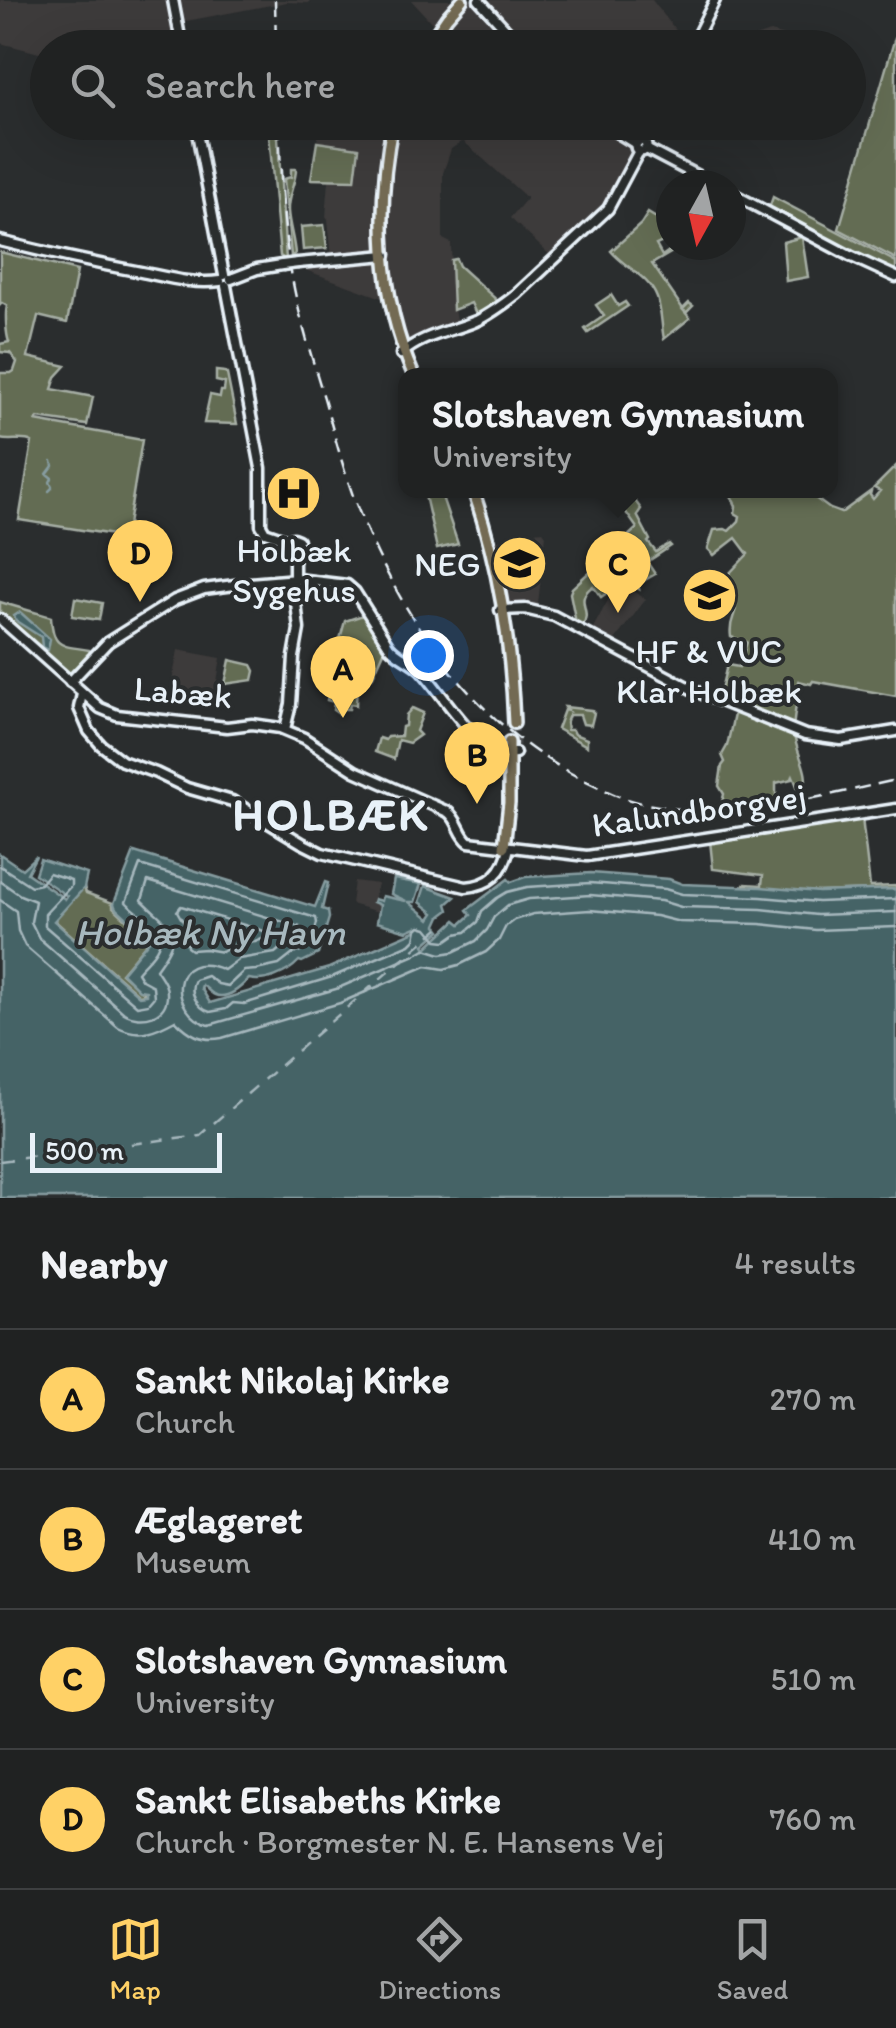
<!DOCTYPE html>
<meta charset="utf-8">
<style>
:root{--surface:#202222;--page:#282a2a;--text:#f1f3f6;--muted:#a2a4a5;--line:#3d3f40;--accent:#ffd166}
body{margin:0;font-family:Itim,sans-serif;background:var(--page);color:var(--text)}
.compass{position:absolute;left:656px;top:170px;width:90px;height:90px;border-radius:50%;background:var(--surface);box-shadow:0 10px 40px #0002;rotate:188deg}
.scale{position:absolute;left:30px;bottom:25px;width:192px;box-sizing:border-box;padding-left:10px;border:5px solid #e8f1f8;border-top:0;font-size:28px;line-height:35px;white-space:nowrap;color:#e8f1f8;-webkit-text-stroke:8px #2a2d2e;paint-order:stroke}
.you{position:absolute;left:428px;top:655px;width:35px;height:35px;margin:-25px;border:8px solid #fff;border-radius:50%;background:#1a73e8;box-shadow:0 0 0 15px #1a73e833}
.badge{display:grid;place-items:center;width:65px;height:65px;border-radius:50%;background:var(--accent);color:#111;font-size:32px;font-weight:700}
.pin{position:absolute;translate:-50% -82px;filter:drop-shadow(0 2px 5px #0008)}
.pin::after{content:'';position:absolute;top:52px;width:35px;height:30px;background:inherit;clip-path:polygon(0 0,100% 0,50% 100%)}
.popup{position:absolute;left:398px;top:368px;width:440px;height:130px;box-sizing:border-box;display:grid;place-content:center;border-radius:20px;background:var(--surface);filter:drop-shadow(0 2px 8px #0005);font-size:32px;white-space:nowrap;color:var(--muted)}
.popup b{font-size:38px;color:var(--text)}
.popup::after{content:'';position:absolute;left:50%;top:100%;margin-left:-20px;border:20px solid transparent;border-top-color:var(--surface)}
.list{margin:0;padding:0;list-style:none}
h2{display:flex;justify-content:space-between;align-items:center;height:130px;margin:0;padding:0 40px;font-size:42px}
h2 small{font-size:32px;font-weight:400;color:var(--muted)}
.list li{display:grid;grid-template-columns:65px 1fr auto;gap:30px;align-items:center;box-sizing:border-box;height:140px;padding:0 40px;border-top:2px solid var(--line)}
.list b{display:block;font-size:38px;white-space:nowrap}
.list p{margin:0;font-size:32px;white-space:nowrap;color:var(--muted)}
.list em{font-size:32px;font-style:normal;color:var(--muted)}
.icon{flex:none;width:55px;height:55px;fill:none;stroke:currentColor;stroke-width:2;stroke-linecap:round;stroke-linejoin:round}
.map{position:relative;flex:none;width:896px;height:1198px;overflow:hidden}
.search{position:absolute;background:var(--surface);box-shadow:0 10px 40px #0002;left:30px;right:30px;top:30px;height:110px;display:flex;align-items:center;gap:25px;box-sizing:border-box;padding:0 35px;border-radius:55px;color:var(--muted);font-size:38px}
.sheet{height:690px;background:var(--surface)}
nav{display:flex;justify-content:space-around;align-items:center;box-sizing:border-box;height:140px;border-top:2px solid var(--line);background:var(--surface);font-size:28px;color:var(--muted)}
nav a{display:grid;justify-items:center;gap:5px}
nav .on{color:var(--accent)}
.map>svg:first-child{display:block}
.built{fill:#3d3a3a}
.green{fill:#636c52;stroke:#a6aea5;stroke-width:2.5}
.water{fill:#456366;stroke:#869ca0;stroke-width:2.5}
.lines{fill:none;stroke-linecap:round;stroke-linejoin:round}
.shore{stroke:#a7b8be;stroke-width:2.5}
.stream{stroke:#869ca0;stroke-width:2.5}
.ferry{stroke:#a7b8be;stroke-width:2.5;stroke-dasharray:12 10;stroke-linecap:butt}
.primary-tunnel{stroke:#464a4c;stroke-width:9;stroke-dasharray:9 4.5;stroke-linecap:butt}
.secondary-casing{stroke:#e8f1f8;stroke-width:15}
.primary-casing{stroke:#e8f1f8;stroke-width:16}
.secondary{stroke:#2a2d2e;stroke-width:8}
.primary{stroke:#736b52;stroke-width:9}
.rail{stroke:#e8f1f8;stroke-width:2.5;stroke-dasharray:15 8;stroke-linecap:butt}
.secondary-bridge-casing{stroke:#e8f1f8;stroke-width:15;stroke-linecap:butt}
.secondary-bridge{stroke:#2a2d2e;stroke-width:8}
.labels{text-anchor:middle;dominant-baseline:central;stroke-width:8;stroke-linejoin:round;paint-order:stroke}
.poi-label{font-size:35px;fill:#e8f1f8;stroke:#2a2d2e}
.street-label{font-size:35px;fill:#e8f1f8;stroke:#2a2d2e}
.water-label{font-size:38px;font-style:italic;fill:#a7b8be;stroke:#2a2d2e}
.district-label{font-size:45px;font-weight:bold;letter-spacing:2.5px;fill:#e8f1f8;stroke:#2a2d2e}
</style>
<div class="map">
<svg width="896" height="1198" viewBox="0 0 896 1198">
<rect width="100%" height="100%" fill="#2a2d2e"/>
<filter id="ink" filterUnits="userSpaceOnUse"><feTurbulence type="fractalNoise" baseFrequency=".01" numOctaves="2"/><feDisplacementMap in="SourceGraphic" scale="20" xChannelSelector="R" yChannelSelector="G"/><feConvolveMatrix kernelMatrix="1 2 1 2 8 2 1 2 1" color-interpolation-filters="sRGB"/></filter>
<g filter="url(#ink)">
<g class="built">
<path d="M0 0H310L309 3 287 2 181 22 177 41 131 47 48 48 47 55 0 43Z"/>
<path d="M411 0H652L689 47H419L433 24Z"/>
<path d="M770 32 785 36 794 47H747L755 37Z"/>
<path d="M320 123H651L642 138 634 145 635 153 607 207 552 257 510 218 527 198 463 141 451 149 443 173V239L451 243 453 305 457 324 405 342 393 302 297 267 332 258 328 219 326 216 329 180 355 179 359 149 317 142Z"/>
<path d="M543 531 546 535 538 604 534 607 510 606 506 603 493 542 520 533Z"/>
<path d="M621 584 646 599 615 640 593 628 613 591Z"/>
<path d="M178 650 221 658 215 693 171 687Z"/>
<path d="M354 881 378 884 372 902 379 905 378 912 351 904Z"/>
</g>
<g class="green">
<path d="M896 34V259L839 229Z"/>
<path d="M268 123H277L286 260 280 256Z"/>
<path d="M317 142 359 148 355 180 311 179Z"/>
<path d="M291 169H296C296 183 287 196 288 211 289 225 294 240 295 254L291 256 284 179 291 177Z"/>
<path d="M773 197 896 262V273L768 211Z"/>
<path d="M648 213 656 218 669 239 656 245 662 256 673 248 674 251 652 264 683 309 689 303 693 306 687 312 684 311 690 318 664 339C661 325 662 311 657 298 649 276 625 268 611 251L641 224Z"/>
<path d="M324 225 327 248 303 250 301 227Z"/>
<path d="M802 237 808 277 786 281 783 242Z"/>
<path d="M0 252 77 271 67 323 38 316 28 357 66 366 56 377 52 389 93 397 87 425 38 418 36 421 142 440 126 537 19 520 32 442C23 437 11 442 0 439V373H11L14 371 17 362 10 353 0 352V344L9 342C6 334 5 313 7 306L2 303 0 305Z"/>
<path d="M456 259 459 266 500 303 477 316 471 303 453 310 451 260Z"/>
<path d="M611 295 618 306 625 302 628 306 588 333 585 329 604 316 596 305Z"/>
<path d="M216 371 225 372 227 374 237 424 204 423 210 395 220 397 221 391H224L225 383 216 381Z"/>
<path d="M896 466V696L813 681 811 684 799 681 793 728 719 698 727 665 739 667 747 642 731 637C727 611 748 613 725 586L728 582 725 578 748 554 736 538 714 555 708 549 714 530 725 529 729 531 739 521 740 516 735 513 736 506 730 493 732 491H816L815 498 830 509 841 513 871 491 870 495 873 499 880 491 874 488Z"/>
<path d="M424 491H440L458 544 437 549Z"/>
<path d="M611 491H628L641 509 637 515 650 540 648 542 656 552 669 544 671 546 647 562 655 574 638 584 639 589 625 581 601 597 593 586C572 601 594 610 582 626L576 623 570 593 572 588 637 528Z"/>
<path d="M75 598 102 603 99 620 72 616Z"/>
<path d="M0 602 51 617C53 650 63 645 89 650L90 654 71 674 67 675 0 614Z"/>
<path d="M363 615 386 647 372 678 336 671 332 668 345 621Z"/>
<path d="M230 660 252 665 255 671 253 680 225 684Z"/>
<path d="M339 676 357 681 356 705 350 704 349 709H343L339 714 333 710 334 702 327 700 329 689H336Z"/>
<path d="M565 707 591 710 594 713 591 725 583 724 580 715H569L566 723 567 730H572L574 734 587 739V746L557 729 564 710 568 711Z"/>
<path d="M412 708 423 713 416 731 420 735 409 743 398 740 394 759 375 752 379 738 385 740 387 737 401 736 402 727 405 726 406 715Z"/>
<path d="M735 710 794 734C797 757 811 771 804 793L799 791 793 776 792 779 776 783V799L752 805 721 807 724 794 719 786 722 766 725 762 722 755 727 746Z"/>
<path d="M862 818 870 887 896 886V889L819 892 741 887 745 884 762 885 763 875 713 869 710 841Z"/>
<path d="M84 887 86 893 113 903V907L149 940 121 973 145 994 139 995 54 920Z"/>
</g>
<g class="water">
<path d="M20 612 50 639 48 650 42 647 41 637 16 621 14 616Z"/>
<path d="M134 852 315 907 325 882 328 883 322 909 328 911 329 918 318 954 302 962 299 961C287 974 265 983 249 979 241 987 228 1000 215 995 210 993 207 988 202 985L201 988 210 1003 329 968 415 931 416 927 407 931 377 922 380 905 373 902 374 899 381 901 382 896 406 901 391 894 394 879 421 884 415 902H409L430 919 434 913 420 902 425 886 455 897 447 904 449 910 441 916 437 925 441 930 424 945 426 948 456 920 461 924 471 915 467 910 508 879 511 882 525 877 591 873 669 879 682 884 761 887 819 892 896 889V1198H0V854L22 869 36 856 27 873 65 899 67 896 35 874 40 859 87 874 84 888 54 921 139 996 146 995V991L139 990 122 973 150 939 115 907 114 903Z"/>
</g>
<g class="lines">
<g class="shore">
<path d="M0 866 31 886 40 884 49 873 71 880V886L45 914V926L137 1006 148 1004 154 997 153 986 142 980 137 972C143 964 154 956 158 946 167 930 136 913 126 902L140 865 316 918 317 923 310 947 293 954 279 965 256 970 244 971 228 986 218 984 207 976 195 980C188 992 197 1008 210 1012L226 1009 233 1003 244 1004 332 977 410 944 415 939 417 929 420 926 427 928 437 940 446 941 456 934 466 932 478 922 482 911 497 898 507 892 527 887 590 883 665 889 682 894 761 897 818 902 896 899"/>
<path d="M0 881 20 895 35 901 31 922 39 938 124 1013C141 1023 169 1017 167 992 167 983 160 976 156 969 186 929 172 930 142 900L148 881 300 927 302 931 299 938 287 943 275 953 239 959 224 970C168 946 168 1014 209 1025L336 989 415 955 425 949 441 954 453 952 476 941 487 930 494 917 508 905 529 899 546 898 590 895 661 901 681 907 761 909 817 915 896 912"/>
<path d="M0 900 16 911 18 931 25 946 118 1027C140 1038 155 1031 175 1020 189 1034 201 1042 222 1038L340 1003 426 966 444 969 459 965 486 952 499 940 506 926 514 920 533 914 590 910 656 916 680 922 760 924 816 930 896 927"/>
<path d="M181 906 264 931 267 937 255 942 236 944 222 952 205 949 191 950 187 947 185 925 177 911Z"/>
</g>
<g class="stream">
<path d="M52 461 53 466 47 474 52 478 50 482 52 486"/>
<path d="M49 491 52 488"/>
</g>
<path class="ferry" d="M0 1161 200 1135 440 927"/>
<path class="primary-tunnel" d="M514 723 515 746"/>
<defs>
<g id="secondary">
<path d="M173 0 182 48"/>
<path d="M479 0 523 48"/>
<path d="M691 48 715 0"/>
<path d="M195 122 224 275"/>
<path d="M600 122 636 144"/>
<circle cx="641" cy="146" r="5.5"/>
<path d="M644 142 654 122"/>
<path d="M646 149 715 185"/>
<path d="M731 193 850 256 896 277"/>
<path d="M0 241C47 253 93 263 141 272 166 277 194 285 220 281"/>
<path d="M298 263 386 255"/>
<path d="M231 279 257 269 282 265"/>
<path d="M226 286 261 468V525L265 532 291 541"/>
<path d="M401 354C422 335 450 332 476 321 491 314 504 304 517 294L608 209 639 151"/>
<path d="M293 538 298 540 296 545 291 543Z"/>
<path d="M500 610 525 609 554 616 695 691 805 735 841 740 896 731"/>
<path d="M0 619 100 708 117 715 227 727 252 724 280 728 304 738 355 771 448 812C459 820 459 835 469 842L587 856 896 809"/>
<path d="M70 682 108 642 175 600 204 589 250 583 297 579 347 585 355 592 389 646C398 657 411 660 421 670 444 694 478 758 515 753"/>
<path d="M82 694 79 708 89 731 101 745 122 761 156 773 187 788 232 801 302 843 322 853 466 887C491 885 504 872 509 848"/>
<path d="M285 729 291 704 294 657 299 629 294 585V545"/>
</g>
<g id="primary">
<path d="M426 48 447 17 462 0"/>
<path d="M393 122C376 205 379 298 414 376"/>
<path d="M473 490C499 566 511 643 514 723"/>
<path d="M504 847 509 803V742"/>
</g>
</defs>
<use href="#secondary" class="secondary-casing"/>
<use href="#primary" class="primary-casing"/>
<use href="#secondary" class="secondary"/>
<use href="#primary" class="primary"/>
<g class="rail">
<path d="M275 0 276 48"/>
<path d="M279 122C281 171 282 219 290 266 297 311 311 355 324 398 335 437 345 477 360 514 406 628 484 737 599 787 610 793 622 798 634 801 722 824 810 799 896 780"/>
</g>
<defs>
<path id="secondary-bridge" d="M282 265 298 263"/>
</defs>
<use href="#secondary-bridge" class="secondary-bridge-casing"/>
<use href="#secondary-bridge" class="secondary-bridge"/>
</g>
</g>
<defs>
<symbol id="hospital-disc" viewBox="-11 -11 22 22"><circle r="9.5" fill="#ffd166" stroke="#2a2d2e"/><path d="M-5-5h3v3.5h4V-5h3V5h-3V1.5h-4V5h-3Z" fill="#111"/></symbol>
<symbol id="university-disc" viewBox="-11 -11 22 22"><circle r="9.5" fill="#ffd166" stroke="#2a2d2e"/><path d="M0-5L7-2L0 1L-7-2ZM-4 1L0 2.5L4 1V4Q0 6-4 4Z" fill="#111"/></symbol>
</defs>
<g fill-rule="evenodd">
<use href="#hospital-disc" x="262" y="462" width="63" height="63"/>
<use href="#university-disc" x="488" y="532" width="63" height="63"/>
<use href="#university-disc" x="678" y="564" width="63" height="63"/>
</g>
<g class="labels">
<g class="poi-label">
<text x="294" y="550">Holbæk<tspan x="294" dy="40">Sygehus</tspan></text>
<text x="481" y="564" text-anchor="end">NEG</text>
<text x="709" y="651">HF &amp; VUC<tspan x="709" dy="40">Klar Holbæk</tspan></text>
</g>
<g class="street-label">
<text transform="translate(183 692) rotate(5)">Labæk</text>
<text transform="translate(699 810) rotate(-8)">Kalundborgvej</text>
</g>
<g class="water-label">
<text x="210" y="932">Holbæk Ny Havn</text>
</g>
<g class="district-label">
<text x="331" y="814">HOLBÆK</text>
</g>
</g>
</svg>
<svg class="compass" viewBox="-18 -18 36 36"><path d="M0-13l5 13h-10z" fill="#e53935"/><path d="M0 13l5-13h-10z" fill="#a2a4a5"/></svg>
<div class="scale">500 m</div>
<div class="you"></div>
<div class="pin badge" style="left:343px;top:718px">A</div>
<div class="pin badge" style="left:477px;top:804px">B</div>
<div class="pin badge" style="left:618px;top:613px">C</div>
<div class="popup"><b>Slotshaven Gynnasium</b>University</div>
<div class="pin badge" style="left:140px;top:602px">D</div>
<div class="search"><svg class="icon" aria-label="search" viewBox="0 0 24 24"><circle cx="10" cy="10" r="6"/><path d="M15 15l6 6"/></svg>Search here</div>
</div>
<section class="sheet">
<h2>Nearby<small>4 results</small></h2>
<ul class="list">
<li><span class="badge">A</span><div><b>Sankt Nikolaj Kirke</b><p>Church</p></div><em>270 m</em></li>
<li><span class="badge">B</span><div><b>Æglageret</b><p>Museum</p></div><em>410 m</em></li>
<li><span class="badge">C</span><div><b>Slotshaven Gynnasium</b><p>University</p></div><em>510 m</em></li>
<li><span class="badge">D</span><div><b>Sankt Elisabeths Kirke</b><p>Church · Borgmester N. E. Hansens Vej</p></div><em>760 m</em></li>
</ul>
</section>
<nav>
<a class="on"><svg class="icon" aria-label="map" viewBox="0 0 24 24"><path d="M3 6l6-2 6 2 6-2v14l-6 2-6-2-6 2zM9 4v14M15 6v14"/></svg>Map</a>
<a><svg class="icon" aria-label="directions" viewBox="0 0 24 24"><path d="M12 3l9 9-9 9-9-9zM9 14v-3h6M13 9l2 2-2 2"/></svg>Directions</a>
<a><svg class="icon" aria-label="saved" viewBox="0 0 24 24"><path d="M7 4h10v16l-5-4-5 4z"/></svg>Saved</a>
</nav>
